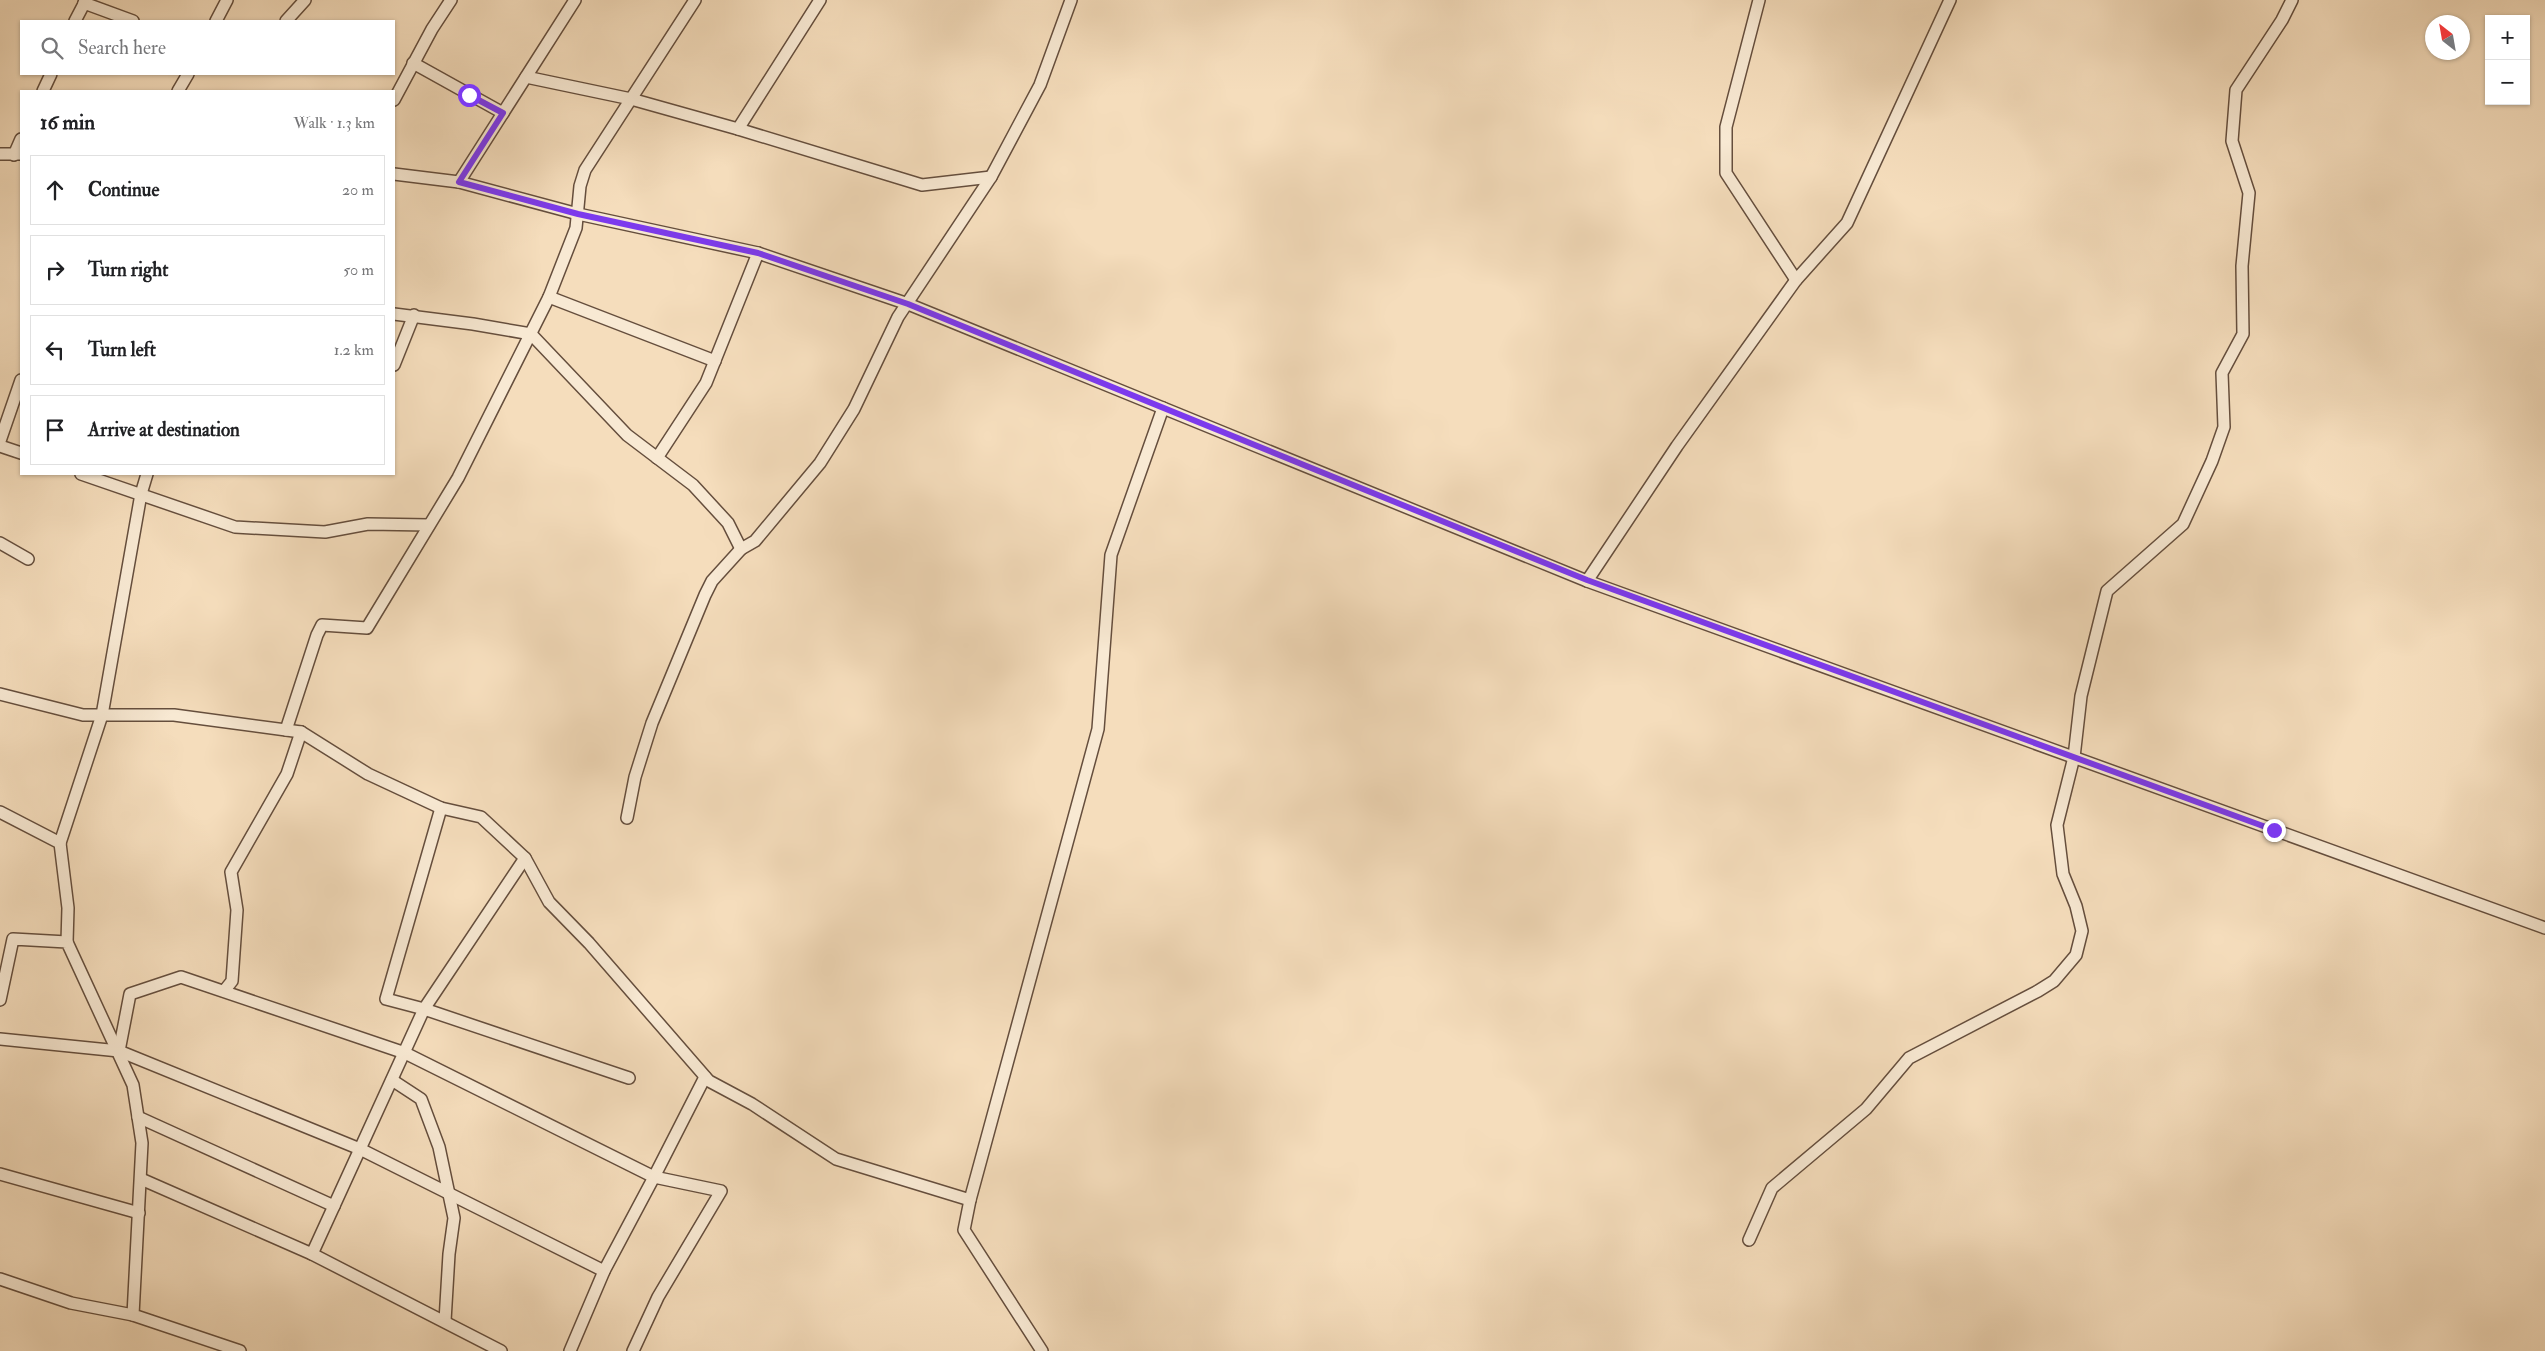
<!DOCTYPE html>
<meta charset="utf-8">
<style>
:root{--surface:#fff;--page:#f2f2f2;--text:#202124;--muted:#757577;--line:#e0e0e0}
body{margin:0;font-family:"IM FELL Double Pica",serif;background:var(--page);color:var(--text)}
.controls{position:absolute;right:15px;top:15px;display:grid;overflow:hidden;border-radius:0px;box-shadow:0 1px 4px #0004}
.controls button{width:45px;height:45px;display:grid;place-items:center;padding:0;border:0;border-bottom:1px solid var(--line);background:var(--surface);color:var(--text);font:25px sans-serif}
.compass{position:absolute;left:2425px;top:15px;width:45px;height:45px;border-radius:50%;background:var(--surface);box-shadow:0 1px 4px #0004;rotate:329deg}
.stop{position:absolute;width:15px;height:15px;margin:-11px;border:4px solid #7c3aed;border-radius:50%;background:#fff}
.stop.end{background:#7c3aed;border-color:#fff;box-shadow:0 1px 5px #0008}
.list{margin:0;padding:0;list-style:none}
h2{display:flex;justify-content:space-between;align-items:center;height:65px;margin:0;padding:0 20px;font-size:21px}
h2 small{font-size:16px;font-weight:400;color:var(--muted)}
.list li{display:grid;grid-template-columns:32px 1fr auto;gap:15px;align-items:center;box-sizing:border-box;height:70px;margin:0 10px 10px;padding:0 10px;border:1px solid var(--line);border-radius:0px}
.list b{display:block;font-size:19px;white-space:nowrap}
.list em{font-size:16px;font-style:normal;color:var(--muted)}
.icon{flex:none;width:28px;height:28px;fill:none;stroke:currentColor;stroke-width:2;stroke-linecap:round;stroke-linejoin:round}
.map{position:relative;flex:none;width:2545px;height:1351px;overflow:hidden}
.search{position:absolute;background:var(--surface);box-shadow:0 1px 4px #0004;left:20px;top:20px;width:375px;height:55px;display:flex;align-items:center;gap:12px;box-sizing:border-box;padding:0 18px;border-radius:0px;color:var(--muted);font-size:19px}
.panel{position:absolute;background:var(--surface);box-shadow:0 1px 4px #0004;left:20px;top:90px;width:375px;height:385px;border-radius:0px}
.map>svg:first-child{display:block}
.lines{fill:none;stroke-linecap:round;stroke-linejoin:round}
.street-casing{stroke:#654e3d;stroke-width:14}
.street{stroke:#f8e9d3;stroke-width:11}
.route{stroke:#7c3aed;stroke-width:6}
</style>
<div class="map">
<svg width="2545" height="1351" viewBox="0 0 2545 1351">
<rect width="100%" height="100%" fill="#f5ddbc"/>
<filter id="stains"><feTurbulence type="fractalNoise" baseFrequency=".004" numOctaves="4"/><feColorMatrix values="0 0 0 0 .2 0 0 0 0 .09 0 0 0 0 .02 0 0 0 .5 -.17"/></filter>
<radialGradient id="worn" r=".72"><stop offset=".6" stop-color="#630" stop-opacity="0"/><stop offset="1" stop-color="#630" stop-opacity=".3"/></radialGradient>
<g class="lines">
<defs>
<g id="street">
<path d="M1759 0 1726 127V173L1796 280"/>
<path d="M84 3 133 21"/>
<path d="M75 21 86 0"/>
<path d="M216 21 227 0"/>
<path d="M286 21 305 0"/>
<path d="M413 63 503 113"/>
<path d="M526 77 631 99 738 129 820 0"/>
<path d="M43 91 51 74"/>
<path d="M178 91 188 74"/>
<path d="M394 100 432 29 451 0"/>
<path d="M738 129 922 185 991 177"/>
<path d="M0 154H21"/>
<path d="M14 155 21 139"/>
<path d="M394 174 459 182 578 214 758 253 908 304 1587 581 2545 928"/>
<path d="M459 182 575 0"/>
<path d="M549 297 715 361"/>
<path d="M394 314 473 324 531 334 627 435 693 485 728 523 741 549"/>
<path d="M394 365 414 315"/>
<path d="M0 441 21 380"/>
<path d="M0 446 21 453"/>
<path d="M657 458 706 383 758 253"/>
<path d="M81 474 235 527 325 532 368 524 429 525"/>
<path d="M0 543 28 559"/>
<path d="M1587 581 1677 446 1796 280 1847 223 1950 0"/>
<path d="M0 694 83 715H174L301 732 368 774 441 808 481 817 525 858 549 902 589 943 709 1081 752 1104 836 1159 970 1200"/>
<path d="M286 730 317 635 322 625 367 628 458 478 549 297 576 228 580 186 585 170 695 0"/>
<path d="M441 808 386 999 424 1009 629 1078"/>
<path d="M0 812 60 843 68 908 67 942"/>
<path d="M627 818 635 777 652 723 705 595 712 581 741 549 755 541 820 463 854 409 898 317 991 177 1040 85 1071 0"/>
<path d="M60 843 102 715 141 494 147 474"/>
<path d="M224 991 232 981 237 910 231 872 287 774 301 732"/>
<path d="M0 1000 13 939 67 942 133 1085 142 1143 133 1315 240 1351"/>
<path d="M0 1039 119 1051 360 1149 604 1271"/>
<path d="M119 1051 130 994 181 977 405 1053 654 1177 604 1271 570 1351"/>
<path d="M392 1080 421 1099 439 1147 454 1218 449 1254 445 1321"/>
<path d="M138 1117 334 1206"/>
<path d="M0 1174 139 1213"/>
<path d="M141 1179 312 1254 424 1009 525 858"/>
<path d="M1749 1240 1772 1188 1866 1109 1909 1058 2038 991 2054 981 2076 955 2082 931 2076 906 2063 874 2057 825 2074 757 2081 696 2107 591 2183 524 2212 461 2224 427 2222 373 2243 334 2242 266 2249 193 2232 141 2236 90 2282 20 2292 0"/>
<path d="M312 1254 501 1351"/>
<path d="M0 1279 71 1303 133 1315"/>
<path d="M633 1351 658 1297 721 1191 654 1177 705 1077"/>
<path d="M1042 1351 964 1230 970 1200 1098 729 1111 555 1163 408"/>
</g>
</defs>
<use href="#street" class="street-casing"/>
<use href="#street" class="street"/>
</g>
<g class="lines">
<path class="route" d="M469 95 503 113 459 182 578 214 758 253 908 304 1587 580 2274 830"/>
</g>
<rect width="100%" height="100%" filter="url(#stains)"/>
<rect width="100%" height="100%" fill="url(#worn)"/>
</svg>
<div class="controls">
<button>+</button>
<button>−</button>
</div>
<svg class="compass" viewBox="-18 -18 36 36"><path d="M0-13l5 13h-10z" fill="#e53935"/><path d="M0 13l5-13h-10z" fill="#757577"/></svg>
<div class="stop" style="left:469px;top:95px"></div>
<div class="stop end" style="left:2274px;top:830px"></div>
<div class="search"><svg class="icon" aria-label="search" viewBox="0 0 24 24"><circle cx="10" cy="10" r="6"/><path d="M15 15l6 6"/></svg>Search here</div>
<section class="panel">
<h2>16 min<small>Walk · 1.3 km</small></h2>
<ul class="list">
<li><svg class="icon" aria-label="ahead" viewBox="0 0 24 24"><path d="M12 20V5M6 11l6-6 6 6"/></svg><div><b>Continue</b></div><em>20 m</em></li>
<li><svg class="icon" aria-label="right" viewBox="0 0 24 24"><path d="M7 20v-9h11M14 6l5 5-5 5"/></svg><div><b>Turn right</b></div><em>50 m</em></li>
<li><svg class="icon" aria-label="left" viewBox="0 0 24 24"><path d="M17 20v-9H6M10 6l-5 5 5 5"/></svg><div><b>Turn left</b></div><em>1.2 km</em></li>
<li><svg class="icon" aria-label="arrive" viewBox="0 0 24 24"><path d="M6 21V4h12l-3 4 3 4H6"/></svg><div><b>Arrive at destination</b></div></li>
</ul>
</section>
</div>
